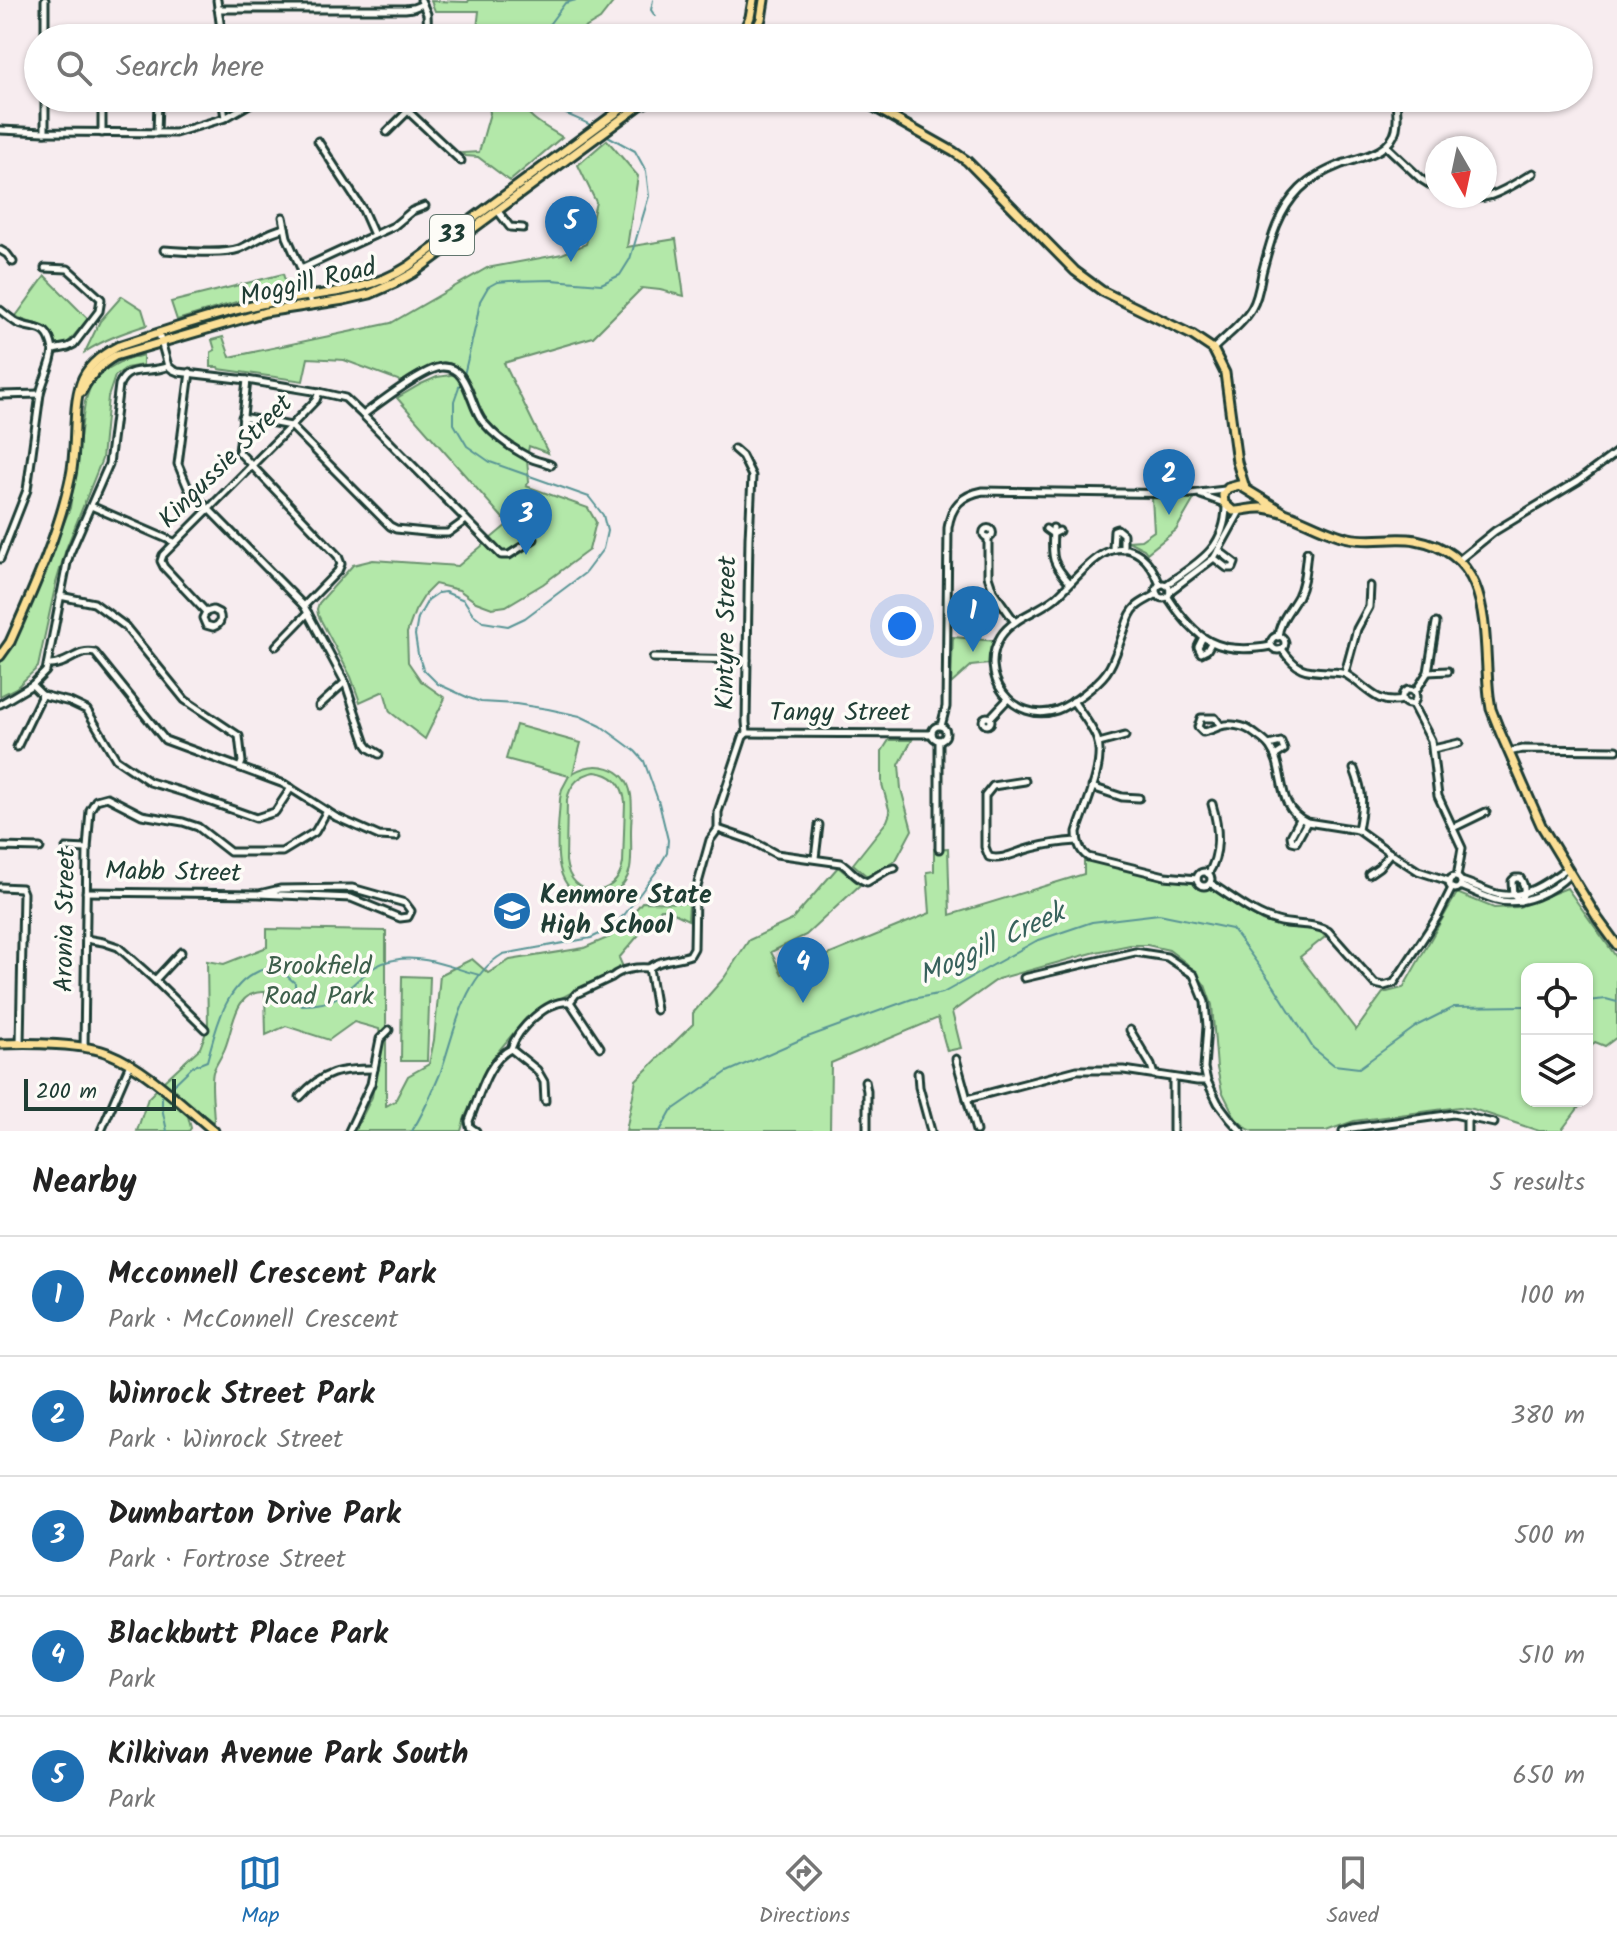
<!DOCTYPE html>
<meta charset="utf-8">
<style>
:root{--surface:#fff;--page:#f2f2f2;--text:#222;--muted:#767676;--line:#e0e0e0;--accent:#1f6fb2}
body{margin:0;font-family:Kalam,sans-serif;background:var(--page);color:var(--text)}
.controls{position:absolute;right:24px;bottom:24px;display:grid;overflow:hidden;border-radius:16px;box-shadow:0 2px 6px #0004}
.controls button{width:72px;height:72px;display:grid;place-items:center;padding:0;border:0;border-bottom:2px solid var(--line);background:var(--surface);color:var(--text);font:40px sans-serif}
.compass{position:absolute;left:1425px;top:136px;width:72px;height:72px;border-radius:50%;background:var(--surface);box-shadow:0 2px 6px #0004;rotate:171deg}
.scale{position:absolute;left:24px;bottom:20px;width:152px;box-sizing:border-box;padding-left:8px;border:4px solid #1f3d34;border-top:0;font-size:22px;line-height:28px;white-space:nowrap;color:#1f3d34;-webkit-text-stroke:6px #fdfcf7;paint-order:stroke}
.you{position:absolute;left:902px;top:626px;width:28px;height:28px;margin:-20px;border:6px solid #fff;border-radius:50%;background:#1a73e8;box-shadow:0 0 0 12px #1a73e833}
.badge{display:grid;place-items:center;width:52px;height:52px;border-radius:50%;background:var(--accent);color:#fff;font-size:26px;font-weight:700}
.pin{position:absolute;translate:-50% -66px;filter:drop-shadow(0 2px 4px #0008)}
.pin::after{content:'';position:absolute;top:42px;width:28px;height:24px;background:inherit;clip-path:polygon(0 0,100% 0,50% 100%)}
.list{margin:0;padding:0;list-style:none}
h2{display:flex;justify-content:space-between;align-items:center;height:104px;margin:0;padding:0 32px;font-size:34px}
h2 small{font-size:26px;font-weight:400;color:var(--muted)}
.list li{display:grid;grid-template-columns:52px 1fr auto;gap:24px;align-items:center;box-sizing:border-box;height:120px;padding:0 32px;border-top:2px solid var(--line)}
.list b{display:block;font-size:30px;white-space:nowrap}
.list p{margin:0;font-size:26px;white-space:nowrap;color:var(--muted)}
.list em{font-size:26px;font-style:normal;color:var(--muted)}
.icon{flex:none;width:44px;height:44px;fill:none;stroke:currentColor;stroke-width:2;stroke-linecap:round;stroke-linejoin:round}
.map{position:relative;flex:none;width:1617px;height:1131px;overflow:hidden}
.search{position:absolute;background:var(--surface);box-shadow:0 2px 6px #0004;left:24px;right:24px;top:24px;height:88px;display:flex;align-items:center;gap:20px;box-sizing:border-box;padding:0 28px;border-radius:44px;color:var(--muted);font-size:30px}
.sheet{height:704px;background:var(--surface)}
nav{display:flex;justify-content:space-around;align-items:center;box-sizing:border-box;height:112px;border-top:2px solid var(--line);background:var(--surface);font-size:22px;color:var(--muted)}
nav a{display:grid;justify-items:center;gap:4px}
nav .on{color:var(--accent)}
.map>svg:first-child{display:block}
.green{fill:#b3e8a9;stroke:#69926e;stroke-width:2;fill-rule:evenodd}
.lines{fill:none;stroke-linecap:round;stroke-linejoin:round}
.stream{stroke:#599595;stroke-width:2}
.minor-casing{stroke:#1f3d34;stroke-width:11}
.major-casing{stroke:#1f3d34;stroke-width:13}
.minor{stroke:#fdfcf7;stroke-width:5}
.major{stroke:#fbdf96;stroke-width:7}
.labels{text-anchor:middle;dominant-baseline:central;stroke-width:7;stroke-linejoin:round;paint-order:stroke}
.shield{fill:#fdfcf7;stroke:#62766e;stroke-width:2}
.shield-label{font-size:24px;font-weight:bold;fill:#1f3d34}
.street-label{font-size:26px;fill:#1f3d34;stroke:#fdfcf7}
.poi-label{font-size:26px;font-weight:bold;fill:#1f3d34;stroke:#fdfcf7;text-anchor:start}
.park-label{font-size:26px;fill:#3d5f4b;stroke:#fdfcf7}
.water-label{font-size:28px;font-style:italic;fill:#37625c;stroke:#fdfcf7}
</style>
<div class="map">
<svg width="1617" height="1131" viewBox="0 0 1617 1131">
<rect width="100%" height="100%" fill="#f7ecef"/>
<filter id="ink" filterUnits="userSpaceOnUse"><feTurbulence type="fractalNoise" baseFrequency=".0125" numOctaves="2"/><feDisplacementMap in="SourceGraphic" scale="16" xChannelSelector="R" yChannelSelector="G"/><feConvolveMatrix kernelMatrix="1 2 1 2 8 2 1 2 1" color-interpolation-filters="sRGB"/></filter>
<g filter="url(#ink)">
<g class="green">
<path d="M469 0H615L600 19 568 38H476L479 11H435L431 1 468 2Z"/>
<path d="M487 98H519C525 117 546 127 562 137L510 181 478 157 466 156 462 153 479 152 490 113Z"/>
<path d="M607 140 638 176 627 247 676 239 684 296 660 290 642 288 593 337 504 363 548 453 529 446 528 452 522 455 524 459 527 460 529 482 526 486 588 508 596 522 589 550 543 584 506 606 492 608 476 602 459 590 435 584 426 593 415 611 407 633 408 662 421 681 445 698 425 739 390 712 384 691 360 702 351 677 318 615 317 609 319 603 353 565 373 560 458 566 508 524 397 398 421 384 437 377 457 374 452 366V364L444 362 414 374 411 378 402 385 398 380 344 360 308 358 303 381 219 369 218 367H211V352L215 350 212 340 223 337 230 357 391 323 487 268 562 254 586 244 596 202 578 165Z"/>
<path d="M283 274 288 290 273 291 177 320 171 302Z"/>
<path d="M45 276 88 319 67 344 63 346 56 344C48 318 34 328 16 316Z"/>
<path d="M122 296 142 309 147 325C125 332 105 339 85 352L100 321Z"/>
<path d="M143 355V365L126 368 115 376 108 397 102 459 66 549 56 583 38 667 16 688 0 696V663L13 646 70 508 85 402 91 385 104 371 120 362Z"/>
<path d="M1152 498 1194 499 1176 530 1147 553 1144 549 1128 541 1141 540 1154 531Z"/>
<path d="M953 637 996 641 989 664 971 666 951 684Z"/>
<path d="M516 725 581 743 573 773C595 760 626 765 631 795 633 807 631 820 631 832 631 844 632 858 630 869 625 891 602 903 581 895 548 883 559 828 560 799L562 789 569 776 506 759ZM595 772C613 774 623 784 625 802L623 863C617 901 570 899 566 861L567 800C570 784 579 775 595 772Z"/>
<path d="M889 740H912L899 765 901 789 912 830 896 860 869 878 853 864 887 821 890 813 882 784V751Z"/>
<path d="M948 848 950 915 1084 874V859L1164 880 1194 882 1198 889H1211L1262 921 1280 927 1320 930 1325 937 1300 957 1356 1030 1383 993 1403 988 1457 893 1494 908 1519 907 1567 888 1617 958V1037L1605 1046 1595 1042 1587 1052V969H1527V1101H1581L1582 1103 1561 1131H1539L1473 1109 1459 1107 1354 1121 1326 1131H1253L1248 1129 1236 1119 1222 1091 1217 1068 1212 1005 1205 985 1186 963 1169 950 1147 945H1130L1096 952 998 979 952 1012 961 1048 947 1051 938 1018 831 1063 830 1131H626L636 1080 693 1024V1013L724 978 749 940 792 920 838 867 860 885 806 935 771 952 782 974 930 913 927 872 934 871V849Z"/>
<path d="M642 902 689 903 688 920 666 909H661L619 958 623 967 567 995 526 1018 491 1060 465 1117 461 1131H355L372 1097 381 1041 379 1029 354 1022 329 1040 286 1026 266 1035 265 992C234 990 234 1026 225 1048 222 1056 216 1064 213 1072 210 1084 214 1109 214 1123L163 1082 200 1048 208 1027 207 961 224 964 267 947V929L386 931V1106L395 1101 408 1076 429 1064 434 1040 440 975 472 959 488 973 510 960 584 948 610 937 623 925Z"/>
<path d="M402 976 430 977 427 1061H401Z"/>
<path d="M157 1089 188 1116 191 1128 189 1131H137L148 1098Z"/>
</g>
<g class="lines">
<g class="stream">
<path d="M653 0 651 10 655 16"/>
<path d="M539 38 565 3 576 0"/>
<path d="M539 98C553 111 577 117 594 127"/>
<path d="M464 375 476 324 480 301 488 287 497 282 509 281 552 280 601 284 620 275 630 259 649 196 646 171 635 151 606 135"/>
<path d="M1587 1001 1606 999 1617 1002"/>
<path d="M167 1131 162 1108V1096L192 1067 207 1061C216 1030 224 987 257 972 263 969 269 966 275 968 282 970 289 978 295 983V999L302 1005C314 1005 327 1004 338 997 357 983 369 964 394 960 422 954 452 968 479 975"/>
<path d="M412 1131C423 1114 432 1093 440 1074 455 1033 462 978 503 954L591 938 608 930 625 914 656 872 667 853 668 840 659 803 644 761 635 751 601 726 580 716 548 709 516 704 481 702 469 698 438 684 423 669 418 654 415 635 418 618 428 600 438 593 445 592 464 600 473 614 483 622 508 626 525 618 585 573 603 549 607 531 603 515 589 497 490 462 467 446 454 424V401L461 381"/>
<path d="M660 1131 671 1111 727 1072 802 1039 912 999 943 993 1036 941 1092 922 1159 914 1232 929 1274 986 1313 1048 1334 1065 1359 1068 1418 1025 1454 1007 1527 1006"/>
</g>
<defs>
<g id="minor">
<path d="M217 0 222 37"/>
<path d="M421 0 427 14 428 38"/>
<path d="M218 9H405L413 8 423 4"/>
<path d="M107 32 123 37H222"/>
<path d="M45 38V0"/>
<path d="M45 98V132"/>
<path d="M222 98 225 118"/>
<path d="M394 98 461 161"/>
<path d="M476 98 480 101"/>
<path d="M102 101V133"/>
<path d="M0 130 45 132 175 133 225 118 260 98"/>
<path d="M387 132 408 111"/>
<path d="M157 133 158 101"/>
<path d="M318 141 363 210 374 235"/>
<path d="M1386 146 1421 179 1437 189"/>
<path d="M1453 196C1486 205 1506 189 1533 173"/>
<path d="M497 210 510 227 523 228"/>
<path d="M283 217 287 237 306 280 311 305"/>
<path d="M0 250 7 254 13 262"/>
<path d="M164 250C183 251 222 255 239 249 256 242 266 232 285 228"/>
<path d="M301 269 394 226 412 211 425 206"/>
<path d="M0 310C5 314 11 319 17 323 36 332 48 322 53 350L68 347 74 344 99 311 101 299 68 269 45 268"/>
<path d="M159 334 168 366"/>
<path d="M1213 349C1226 336 1243 324 1252 308 1258 298 1260 284 1262 273 1270 243 1277 212 1300 189 1311 178 1327 170 1342 164 1361 157 1391 153 1396 129 1398 119 1397 108 1395 98"/>
<path d="M190 372 178 464 188 488 304 606 345 682 366 744 369 748 379 754"/>
<path d="M247 380 239 452 338 556 341 564 338 571 304 606"/>
<path d="M0 395 40 394"/>
<path d="M363 415 501 555H509L534 539"/>
<path d="M242 417 291 426 390 526 396 529 435 533H448L466 520"/>
<path d="M1201 495 1224 503"/>
<path d="M91 506 174 542"/>
<path d="M1053 528C1052 557 1050 561 1070 583"/>
<circle cx="988" cy="533" r="4.5"/>
<path d="M1046 529 1053 534 1059 531"/>
<path d="M988 537V576L993 591 1015 622"/>
<path d="M1113 549 1114 530 1117 529 1123 534V549"/>
<path d="M1214 558 1227 568H1233L1235 563 1218 550"/>
<path d="M0 559 27 490 40 394C43 379 52 366 53 350"/>
<path d="M1459 560 1495 531 1578 481 1617 452"/>
<circle cx="1163" cy="591" r="7"/>
<path d="M1166 585C1197 563 1225 550 1226 507"/>
<path d="M1170 591 1214 558 1240 511"/>
<path d="M1157 594C1151 598 1141 602 1136 607 1129 613 1126 626 1123 634 1118 647 1114 663 1106 673 1097 685 1071 705 1057 710 1014 725 976 675 1001 636 1014 617 1038 612 1055 598 1077 580 1107 531 1140 555 1149 562 1156 574 1160 585"/>
<path d="M60 596 94 603 125 626 185 700 239 736 242 762 240 767"/>
<path d="M1168 597C1196 640 1218 656 1271 646"/>
<path d="M206 612 203 618 206 625 213 627C220 625 222 620 219 613L213 610 206 612 164 567 161 561 163 555 291 426 316 400 319 392"/>
<circle cx="1278" cy="643" r="7"/>
<path d="M1278 637C1279 621 1291 609 1298 596 1305 582 1305 567 1307 552"/>
<path d="M1202 639 1198 647 1201 653 1207 650 1211 643"/>
<path d="M276 646 308 613"/>
<path d="M1282 649C1297 671 1304 671 1329 672 1335 672 1342 672 1347 675 1367 687 1377 706 1402 700"/>
<path d="M653 658 747 660"/>
<path d="M49 665C67 666 78 648 95 653L165 740 284 784 336 817 379 836 396 837"/>
<path d="M1428 672 1448 671"/>
<path d="M1345 673 1357 629 1369 607 1370 586"/>
<path d="M32 685 42 695 70 702 87 710 116 759 150 782 183 792 256 818 275 812 291 788"/>
<circle cx="1409" cy="697" r="7"/>
<path d="M1415 692 1428 672 1436 623"/>
<path d="M1073 701C1081 713 1092 726 1097 739 1106 763 1085 807 1077 832 1077 842 1079 851 1088 857L1165 876 1197 879"/>
<path d="M0 704 32 685 46 671 67 563 70 553 109 464 119 385C128 363 150 375 168 366L173 370 178 372 247 380 319 392 345 398 363 415C379 403 424 368 442 367 470 366 469 407 484 423 495 436 513 449 528 457 535 461 544 462 551 465"/>
<path d="M1412 704 1431 740 1438 796 1462 848 1457 877"/>
<path d="M319 706 345 682"/>
<circle cx="987" cy="721" r="4"/>
<path d="M990 718 1007 700"/>
<circle cx="939" cy="733" r="7"/>
<path d="M941 726 946 707 948 528C951 506 962 495 983 491L1190 494 1225 490"/>
<path d="M1221 726 1215 718H1201L1198 727 1203 732C1210 731 1215 728 1221 726 1229 723 1244 726 1251 731 1257 736 1265 740 1270 747 1287 771 1274 807 1307 822L1358 830 1390 853 1418 871 1449 881"/>
<path d="M747 733 932 734"/>
<path d="M1099 743 1125 736"/>
<path d="M1269 745 1281 742 1284 750 1275 756"/>
<path d="M17 747 42 695"/>
<path d="M1433 749 1459 743"/>
<path d="M1509 752 1522 749 1617 750"/>
<path d="M1354 769C1364 794 1363 804 1358 830"/>
<path d="M1025 781 993 786 985 796V847L989 857C1003 861 1018 851 1032 848 1047 844 1062 842 1077 841"/>
<path d="M1092 787 1122 797 1139 798"/>
<path d="M1300 819 1291 836 1292 841 1296 842 1307 822"/>
<path d="M1453 828 1486 812"/>
<path d="M718 829 750 840 776 854 841 863C850 868 856 879 867 882L887 870 895 868"/>
<path d="M0 847 40 848"/>
<path d="M66 848 87 849"/>
<path d="M939 849V740"/>
<path d="M815 858 819 825"/>
<circle cx="1204" cy="879" r="7"/>
<path d="M1208 874C1221 854 1219 827 1212 804"/>
<path d="M1369 874 1379 867 1390 853"/>
<circle cx="1455" cy="883" r="6"/>
<path d="M1515 878H1520C1526 887 1525 893 1520 901L1513 895 1512 881Z"/>
<path d="M1461 881C1473 884 1485 891 1497 894 1524 900 1547 883 1567 868"/>
<path d="M1210 883C1231 896 1253 915 1277 921 1294 926 1312 922 1328 931L1375 984 1384 986 1394 983 1438 916 1452 888"/>
<path d="M1460 886C1472 890 1484 897 1496 900 1522 907 1552 892 1570 874"/>
<path d="M0 887 21 888 23 893 20 1044"/>
<path d="M86 892 259 894 351 898 400 918 408 917 411 911 405 903 352 888 280 889 259 894"/>
<path d="M86 939 103 942 118 947 155 980 205 1029"/>
<path d="M649 968 656 1010"/>
<path d="M1024 978 1135 952 1167 957 1194 975 1205 1002 1207 1026 1204 1068 1207 1081 1218 1103 1230 1119 1241 1131"/>
<path d="M155 980 181 952"/>
<path d="M570 1002 600 1047"/>
<path d="M1130 1030 1151 1065 1154 1075"/>
<path d="M84 1047 87 849 90 810 96 800 107 797 142 815 183 822 198 827 230 852H282L315 832 327 811"/>
<path d="M511 1049 537 1070 544 1082 545 1101"/>
<path d="M956 1059 976 1131"/>
<path d="M918 1073 919 1087 931 1131"/>
<path d="M865 1081 867 1091V1131"/>
<path d="M300 1097C323 1071 340 1069 374 1069"/>
<path d="M967 1099 1077 1070H1124L1197 1081H1207"/>
<path d="M101 1131 130 1064"/>
<path d="M349 1131 371 1084 380 1039 389 1030"/>
<path d="M476 1131 470 1127 469 1121C479 1098 487 1060 511 1049 517 1029 548 999 570 1002L576 994 612 977C621 969 637 967 649 968 661 959 676 960 690 955L694 948 695 894 710 840 718 829V812L743 737 747 733 746 722 749 538 752 476 742 456 734 449"/>
<path d="M1173 1131V1078"/>
<path d="M1343 1131 1352 1128 1453 1114 1494 1123"/>
<path d="M1467 1131V1116"/>
</g>
<g id="major">
<path d="M741 38 750 17 753 0"/>
<path d="M752 38 761 19 764 0"/>
<path d="M742 98 756 101 781 98"/>
<path d="M858 98 954 152 967 161 1075 271 1102 291 1192 335 1213 349 1225 373 1237 462 1245 488"/>
<path d="M81 392C90 376 99 365 115 356L265 312 344 300 370 294 395 283 413 273 639 106 655 98"/>
<path d="M1285 513 1239 485 1228 488 1223 495 1224 503 1233 511C1244 511 1252 507 1263 508 1293 511 1320 532 1349 538 1372 543 1394 536 1416 540 1496 555 1482 635 1489 696L1491 709 1500 732 1541 825 1598 919 1617 945"/>
<path d="M0 656 10 642C34 588 59 533 71 475 77 447 72 409 81 383 87 365 103 354 119 346 166 331 213 314 261 304 312 293 365 295 409 266L636 98"/>
<path d="M0 1044C29 1043 85 1043 110 1054 144 1067 185 1107 214 1131"/>
</g>
</defs>
<use href="#minor" class="minor-casing"/>
<use href="#major" class="major-casing"/>
<use href="#minor" class="minor"/>
<use href="#major" class="major"/>
</g>
</g>
<defs>
<symbol id="school-disc" viewBox="-11 -11 22 22"><circle r="9.5" fill="#1f6fb2" stroke="#fdfcf7"/><path d="M0-5L7-2L0 1L-7-2ZM-4 1L0 2.5L4 1V4Q0 6-4 4Z" fill="#fff"/></symbol>
</defs>
<g fill-rule="evenodd">
<use href="#school-disc" x="490" y="889" width="44" height="44"/>
</g>
<g class="labels">
<rect class="shield" x="430" y="215" width="44" height="40" rx="6"/>
<g class="shield-label">
<text x="452" y="235">33</text>
</g>
<g class="street-label">
<text transform="translate(308 283) rotate(-13)">Moggill Road</text>
<text transform="translate(226 462) rotate(-45)">Kingussie Street</text>
<text transform="translate(727 633) rotate(-89)">Kintyre Street</text>
<text x="840" y="713">Tangy Street</text>
<text transform="translate(173 873) rotate(1)">Mabb Street</text>
<text transform="translate(66 920) rotate(-89)">Aronia Street</text>
</g>
<g class="poi-label">
<text x="540" y="896">Kenmore State<tspan x="540" dy="30">High School</tspan></text>
</g>
<g class="park-label">
<text x="319" y="967">Brookfield<tspan x="319" dy="30">Road Park</tspan></text>
</g>
<g class="water-label">
<text transform="translate(992 945) rotate(-25)">Moggill Creek</text>
</g>
</g>
</svg>
<div class="controls">
<button><svg class="icon" aria-label="locate" viewBox="0 0 24 24"><circle cx="12" cy="12" r="6"/><path d="M12 2v4M12 18v4M2 12h4M18 12h4"/></svg></button>
<button><svg class="icon" aria-label="layers" viewBox="0 0 24 24"><path d="M12 4l9 5-9 5-9-5zM3 14l9 5 9-5"/></svg></button>
</div>
<svg class="compass" viewBox="-18 -18 36 36"><path d="M0-13l5 13h-10z" fill="#e53935"/><path d="M0 13l5-13h-10z" fill="#767676"/></svg>
<div class="scale">200 m</div>
<div class="you"></div>
<div class="pin badge" style="left:973px;top:652px">1</div>
<div class="pin badge" style="left:1169px;top:515px">2</div>
<div class="pin badge" style="left:526px;top:555px">3</div>
<div class="pin badge" style="left:803px;top:1003px">4</div>
<div class="pin badge" style="left:571px;top:262px">5</div>
<div class="search"><svg class="icon" aria-label="search" viewBox="0 0 24 24"><circle cx="10" cy="10" r="6"/><path d="M15 15l6 6"/></svg>Search here</div>
</div>
<section class="sheet">
<h2>Nearby<small>5 results</small></h2>
<ul class="list">
<li><span class="badge">1</span><div><b>Mcconnell Crescent Park</b><p>Park · McConnell Crescent</p></div><em>100 m</em></li>
<li><span class="badge">2</span><div><b>Winrock Street Park</b><p>Park · Winrock Street</p></div><em>380 m</em></li>
<li><span class="badge">3</span><div><b>Dumbarton Drive Park</b><p>Park · Fortrose Street</p></div><em>500 m</em></li>
<li><span class="badge">4</span><div><b>Blackbutt Place Park</b><p>Park</p></div><em>510 m</em></li>
<li><span class="badge">5</span><div><b>Kilkivan Avenue Park South</b><p>Park</p></div><em>650 m</em></li>
</ul>
</section>
<nav>
<a class="on"><svg class="icon" aria-label="map" viewBox="0 0 24 24"><path d="M3 6l6-2 6 2 6-2v14l-6 2-6-2-6 2zM9 4v14M15 6v14"/></svg>Map</a>
<a><svg class="icon" aria-label="directions" viewBox="0 0 24 24"><path d="M12 3l9 9-9 9-9-9zM9 14v-3h6M13 9l2 2-2 2"/></svg>Directions</a>
<a><svg class="icon" aria-label="saved" viewBox="0 0 24 24"><path d="M7 4h10v16l-5-4-5 4z"/></svg>Saved</a>
</nav>
